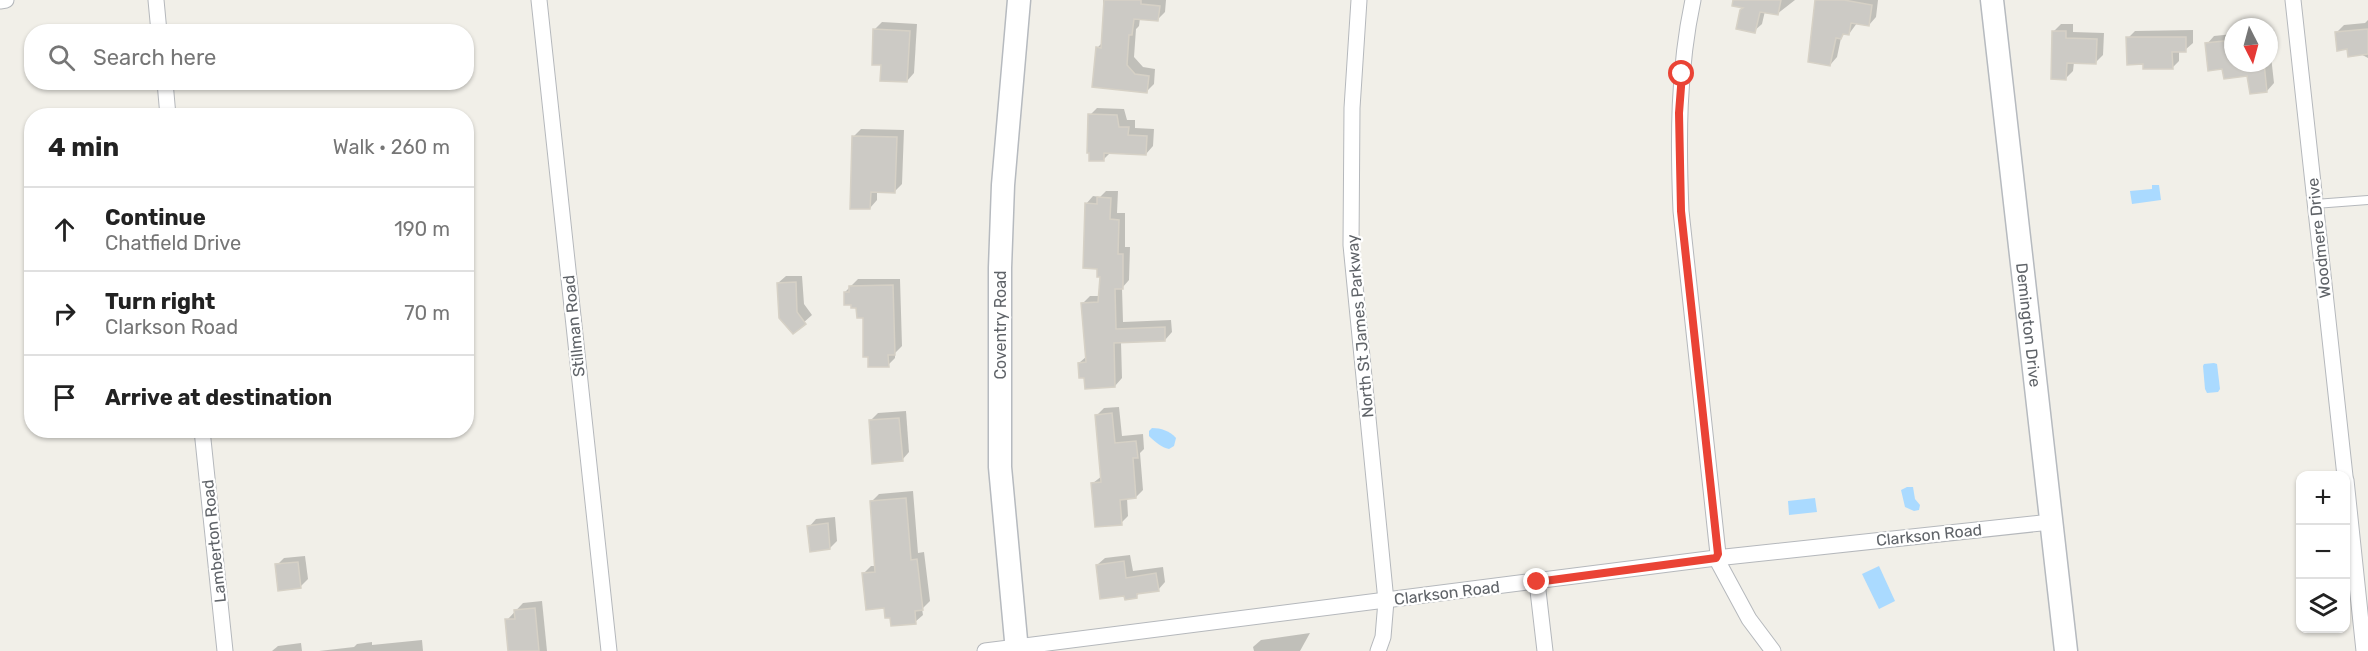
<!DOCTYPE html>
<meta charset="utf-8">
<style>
:root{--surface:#fff;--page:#f2f2f2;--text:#222;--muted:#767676;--line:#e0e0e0}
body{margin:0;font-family:Rubik,sans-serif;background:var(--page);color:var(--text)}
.controls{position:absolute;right:18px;bottom:18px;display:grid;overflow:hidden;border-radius:12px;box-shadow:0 2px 4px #0004}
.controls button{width:54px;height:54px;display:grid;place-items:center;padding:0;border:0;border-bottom:2px solid var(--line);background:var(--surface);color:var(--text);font:30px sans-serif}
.compass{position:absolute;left:2224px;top:18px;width:54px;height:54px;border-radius:50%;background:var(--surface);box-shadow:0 2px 4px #0004;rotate:174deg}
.stop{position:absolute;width:18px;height:18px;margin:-14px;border:4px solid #ea4335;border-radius:50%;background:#fff}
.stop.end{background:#ea4335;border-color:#fff;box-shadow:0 2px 6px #0008}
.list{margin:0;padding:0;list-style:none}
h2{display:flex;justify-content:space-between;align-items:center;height:78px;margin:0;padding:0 24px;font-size:26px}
h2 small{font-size:20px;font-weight:400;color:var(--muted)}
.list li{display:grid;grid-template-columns:39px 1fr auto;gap:18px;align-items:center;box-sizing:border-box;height:84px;padding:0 24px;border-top:2px solid var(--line)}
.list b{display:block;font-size:22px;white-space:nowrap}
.list p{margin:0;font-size:20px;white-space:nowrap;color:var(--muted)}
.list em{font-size:20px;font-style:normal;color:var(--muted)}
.icon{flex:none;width:33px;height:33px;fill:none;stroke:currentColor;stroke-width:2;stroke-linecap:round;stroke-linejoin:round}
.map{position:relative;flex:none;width:2368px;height:651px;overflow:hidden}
.search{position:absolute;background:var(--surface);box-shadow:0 2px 4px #0004;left:24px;top:24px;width:450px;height:66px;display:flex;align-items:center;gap:15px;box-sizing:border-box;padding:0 21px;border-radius:24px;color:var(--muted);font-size:22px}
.panel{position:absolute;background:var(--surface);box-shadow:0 2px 4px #0004;left:24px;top:108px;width:450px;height:330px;border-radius:24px}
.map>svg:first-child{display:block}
.water{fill:#aadaff}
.shadow{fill:#0003}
.building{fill:#cccac5;stroke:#d6d1c6;stroke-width:1.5}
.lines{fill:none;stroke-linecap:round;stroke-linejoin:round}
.lane-casing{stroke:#b5b8bc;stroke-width:10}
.street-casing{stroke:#b5b8bc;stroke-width:17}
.secondary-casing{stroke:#b6babf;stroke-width:25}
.lane{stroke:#fff;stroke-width:8}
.street{stroke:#fff;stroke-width:15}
.secondary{stroke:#fff;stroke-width:22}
.route{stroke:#ea4335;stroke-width:8}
.labels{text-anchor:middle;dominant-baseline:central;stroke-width:4.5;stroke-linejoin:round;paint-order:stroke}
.street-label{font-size:16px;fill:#5f6368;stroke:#fff}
</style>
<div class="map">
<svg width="2368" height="651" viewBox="0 0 2368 651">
<rect width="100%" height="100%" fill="#f1efe8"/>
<g class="water">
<path d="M2152 185H2159L2161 200 2132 204 2130 191 2152 189Z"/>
<path d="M2214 363 2217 364 2220 389 2218 392 2207 393 2205 389 2203 366 2204 364Z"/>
<path d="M1152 428C1161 428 1170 431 1176 438L1174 446 1169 449C1162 448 1154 441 1149 436V431Z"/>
<path d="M1907 487H1913L1915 499 1920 505 1919 510 1914 511 1905 507 1901 490Z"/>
<path d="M1815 498 1817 512 1789 515 1788 501Z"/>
<path d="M1879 566 1895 601 1879 609 1862 574Z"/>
</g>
<g class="shadow">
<path d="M1103 0H1166L1165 12 1158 19 1140 18 1139 26 1136 29 1134 57 1143 67 1155 69 1154 84 1146 92 1097 48 1103 42 1105 7H1103Z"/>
<path d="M1744 0H1795L1777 14 1765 11 1762 24 1754 31 1738 28Z"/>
<path d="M1817 0H1878L1876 17 1869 25 1857 23 1849 34 1845 33 1841 38 1837 57 1830 65Z"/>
<path d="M2368 20V58L2349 48 2336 33 2344 25 2365 23Z"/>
<path d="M882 22 917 24 914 73 907 81 883 64 875 29Z"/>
<path d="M2061 24H2073V32L2104 33 2103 55 2095 63 2074 62 2073 71 2066 78 2054 31Z"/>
<path d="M2193 30V43L2185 50H2179V61L2172 68 2144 63 2128 38 2135 31Z"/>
<path d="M2269 30H2274L2275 42 2270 47 2274 83 2267 91 2249 75 2224 67 2207 44 2214 36 2233 34V63H2269Z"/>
<path d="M1097 108 1124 109 1127 120H1135V128L1154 129 1153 146 1146 154 1111 152 1103 160 1090 115Z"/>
<path d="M861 129 904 130 902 184 895 191H877V200L870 208 854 136Z"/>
<path d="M1106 191H1118L1117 213H1125V247H1130L1129 280 1122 288 1123 322 1171 320 1172 332 1165 340 1121 342 1122 378 1115 386 1085 376 1079 363 1087 356 1083 303 1090 296H1100L1102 276 1086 204 1093 196 1100 197Z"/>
<path d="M786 276H802L804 304 812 315 793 332 778 283Z"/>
<path d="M858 279H900L902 346 895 353V358L888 365 864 316 845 292Z"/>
<path d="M1119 407 1122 436 1143 434 1144 449 1140 453 1143 490 1136 497 1127 498 1128 516 1121 523 1093 483 1102 476 1097 415 1104 408Z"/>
<path d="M906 411 909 452 902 460 870 421 878 413Z"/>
<path d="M913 491 918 553 924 552 930 601 922 609 923 615 915 622 891 616 863 574 871 566H876L872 501 879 494Z"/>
<path d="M835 517 837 541 830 548 809 527 816 519Z"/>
<path d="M1130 555 1133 571 1163 567 1165 582 1158 590 1141 592 1136 596 1097 565 1105 558Z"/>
<path d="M305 556 308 579 300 587 277 565 284 558Z"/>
<path d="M542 601 547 651H509L507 620 523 603Z"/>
<path d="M1310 633 1300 651H1254L1253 647 1261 640Z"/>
<path d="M422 640 423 651H319L354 647 357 644 372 642V645Z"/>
<path d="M301 643 302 651H272L278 646Z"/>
</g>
<g class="building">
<path d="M1104 0H1141V4L1160 6 1158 21 1134 19 1132 35H1129L1127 65 1135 74 1149 76 1147 93 1092 87 1096 47 1101 48Z"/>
<path d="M1733 0H1781L1778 15 1760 12 1755 33 1736 29 1740 10 1743 8 1732 6Z"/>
<path d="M1815 0H1844L1872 5 1869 26 1851 23 1849 35 1843 34 1841 39 1836 38 1830 66 1808 62Z"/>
<path d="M873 29 910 31 907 82 880 81 881 65H872Z"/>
<path d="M2368 29V54L2348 57 2347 49 2337 51 2335 32Z"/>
<path d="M2052 31H2066V38L2097 39 2096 64 2067 63 2066 80 2051 79Z"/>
<path d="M2126 37H2186V52H2172L2173 69H2143V64L2127 65Z"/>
<path d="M2233 40V63H2264L2267 92 2250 94 2247 76 2224 79 2222 69 2208 71 2205 43Z"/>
<path d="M1088 114 1117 115 1119 127H1129L1128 135 1147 136 1146 155 1104 153V161H1089V153H1087Z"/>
<path d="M852 136 897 137 895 193 871 192 870 209H850Z"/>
<path d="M1097 197 1111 198 1110 219 1119 220 1118 254H1123V289H1115L1116 329 1165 327V341L1114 343 1115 387 1085 389 1084 378H1079L1078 363 1086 362 1081 303 1098 302 1100 277H1097V269L1083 268 1085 203 1097 204Z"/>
<path d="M796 282 797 312 806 324 793 334 779 318 777 283Z"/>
<path d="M893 285 895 355H888L889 367H868V357H863V318H857L856 308H851V305H844V292H849V286Z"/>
<path d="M1112 413 1115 443 1136 441 1138 458H1133L1136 498 1120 500 1122 525 1095 527 1091 483 1101 482 1095 415Z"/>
<path d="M899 418 903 461 872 464 869 420Z"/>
<path d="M906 498 911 560 917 559 923 610 915 611 916 624 891 626 890 618H885L884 608 866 610 862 573 875 572 870 501Z"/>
<path d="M828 523 830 549 810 552 807 526Z"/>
<path d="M1124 561 1126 578 1156 573 1159 591 1137 594V598L1125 600 1124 596 1100 599 1096 565Z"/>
<path d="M298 562 301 588 278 591 275 564Z"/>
<path d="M535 608 539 651H508L505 619H515L514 610Z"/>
</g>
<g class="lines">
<defs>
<path id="lane" d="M2315 204 2368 200"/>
<g id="street">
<path d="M156 0 159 32"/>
<path d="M539 0 609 651"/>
<path d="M1359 0 1352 108 1351 245 1386 601 1383 637 1378 651"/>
<path d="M1693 0C1678 70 1678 140 1681 211L1718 554 1716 558 1749 619 1773 651"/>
<path d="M2293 0 2345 476"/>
<path d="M0 1 6 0"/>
<path d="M165 82 168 116"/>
<path d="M202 430 225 651"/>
<path d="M2346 480 2364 651"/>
<path d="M1537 582 1545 651"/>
<path d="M985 651 1716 558 2051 522"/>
</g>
<g id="secondary">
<path id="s1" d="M1992 0 2066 651"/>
<path d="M1017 651 1000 467V268L1003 185 1019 0"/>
</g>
</defs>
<use href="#lane" class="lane-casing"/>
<use href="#street" class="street-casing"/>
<use href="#secondary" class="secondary-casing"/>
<use href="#lane" class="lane"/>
<use href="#street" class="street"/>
<use href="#secondary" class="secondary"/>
</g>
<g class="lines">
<path class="route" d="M1537 582 1716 558 1718 554 1681 211 1679 113 1682 74"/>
</g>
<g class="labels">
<g class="street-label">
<text transform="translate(2319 238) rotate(-96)">Woodmere Drive</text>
<text transform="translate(1000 325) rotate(-90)">Coventry Road</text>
<text transform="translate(574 326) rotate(-96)">Stillman Road</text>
<text transform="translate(1360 326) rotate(-95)">North St James Parkway</text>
<text stroke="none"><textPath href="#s1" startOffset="327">Demington Drive</textPath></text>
<text transform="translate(1929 535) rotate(-6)">Clarkson Road</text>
<text transform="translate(214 541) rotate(-96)">Lamberton Road</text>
<text transform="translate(1447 593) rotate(-7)">Clarkson Road</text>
</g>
</g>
</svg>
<div class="controls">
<button>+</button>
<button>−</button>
<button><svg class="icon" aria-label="layers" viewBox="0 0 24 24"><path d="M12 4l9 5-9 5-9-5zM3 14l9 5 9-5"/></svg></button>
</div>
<svg class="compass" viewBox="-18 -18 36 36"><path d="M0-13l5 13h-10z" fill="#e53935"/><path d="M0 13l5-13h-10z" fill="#767676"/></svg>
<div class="stop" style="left:1682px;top:74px"></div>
<div class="stop end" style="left:1537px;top:582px"></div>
<div class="search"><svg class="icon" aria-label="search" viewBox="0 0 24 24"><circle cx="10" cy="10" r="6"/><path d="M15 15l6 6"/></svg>Search here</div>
<section class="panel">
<h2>4 min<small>Walk · 260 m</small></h2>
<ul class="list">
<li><svg class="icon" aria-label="ahead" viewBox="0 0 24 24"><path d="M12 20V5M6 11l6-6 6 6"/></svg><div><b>Continue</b><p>Chatfield Drive</p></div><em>190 m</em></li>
<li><svg class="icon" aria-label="right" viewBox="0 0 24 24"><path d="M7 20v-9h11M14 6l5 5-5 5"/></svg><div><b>Turn right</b><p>Clarkson Road</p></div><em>70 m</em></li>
<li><svg class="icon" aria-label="arrive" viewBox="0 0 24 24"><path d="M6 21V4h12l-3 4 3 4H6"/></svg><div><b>Arrive at destination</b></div></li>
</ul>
</section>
</div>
